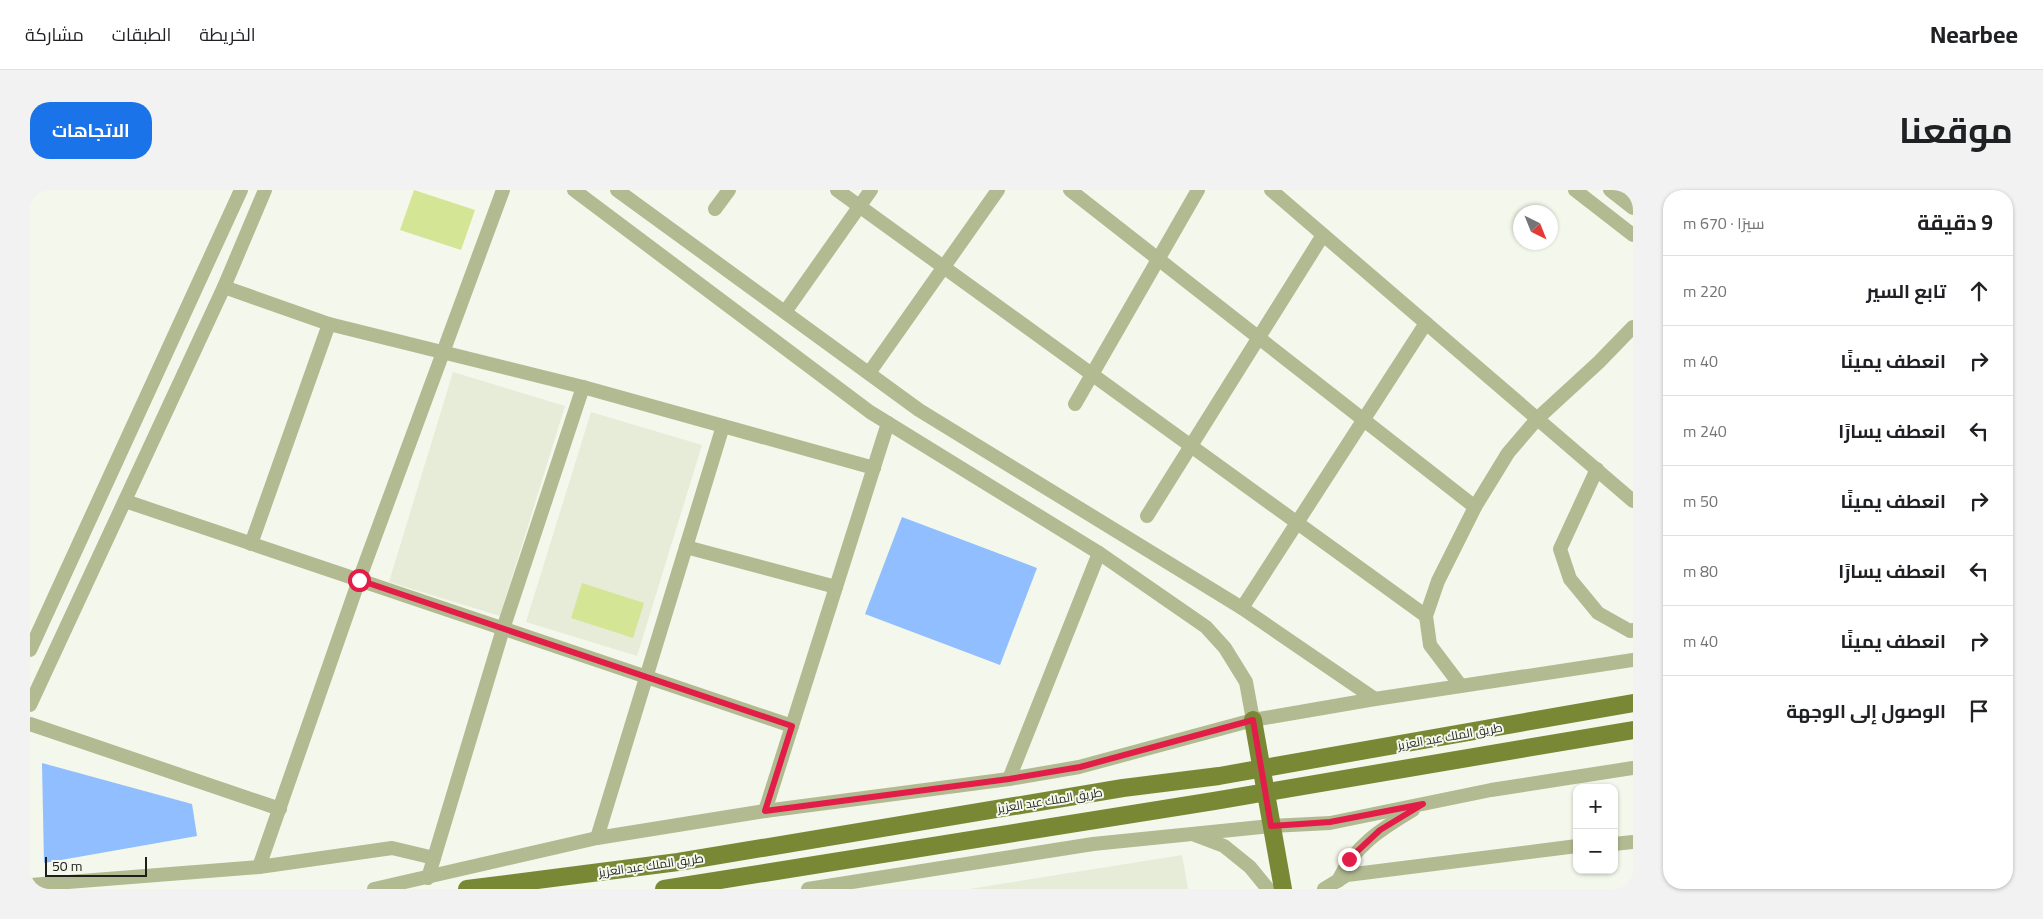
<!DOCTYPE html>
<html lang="ar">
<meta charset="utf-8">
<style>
:root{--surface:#fff;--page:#f2f2f2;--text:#202124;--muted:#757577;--line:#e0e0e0;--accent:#1a73e8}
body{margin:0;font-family:Georgia,Cairo,serif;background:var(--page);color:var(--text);direction:rtl}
.controls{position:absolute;right:15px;bottom:15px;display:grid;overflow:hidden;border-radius:10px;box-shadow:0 1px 4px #0004}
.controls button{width:45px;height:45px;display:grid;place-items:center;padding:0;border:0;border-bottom:1px solid var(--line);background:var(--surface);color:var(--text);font:25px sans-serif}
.compass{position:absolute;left:1483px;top:15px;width:45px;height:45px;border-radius:50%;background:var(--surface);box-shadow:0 1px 4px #0004;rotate:137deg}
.scale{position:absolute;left:15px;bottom:12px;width:102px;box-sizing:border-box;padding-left:5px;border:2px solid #1e1f1b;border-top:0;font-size:14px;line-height:18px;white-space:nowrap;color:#1e1f1b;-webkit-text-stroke:4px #f4f7eb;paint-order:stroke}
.stop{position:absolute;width:15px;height:15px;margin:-11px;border:4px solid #e11d48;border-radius:50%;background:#fff}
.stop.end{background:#e11d48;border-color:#fff;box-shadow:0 1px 5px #0008}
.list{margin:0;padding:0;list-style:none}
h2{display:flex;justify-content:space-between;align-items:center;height:65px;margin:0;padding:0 20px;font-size:21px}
h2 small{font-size:16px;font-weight:400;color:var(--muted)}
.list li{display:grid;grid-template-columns:32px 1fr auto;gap:15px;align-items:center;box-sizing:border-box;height:70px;padding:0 20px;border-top:1px solid var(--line)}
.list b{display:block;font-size:19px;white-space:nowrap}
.list em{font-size:16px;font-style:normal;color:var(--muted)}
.icon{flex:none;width:28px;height:28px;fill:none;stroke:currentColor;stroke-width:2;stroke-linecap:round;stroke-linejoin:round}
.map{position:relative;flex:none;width:1603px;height:699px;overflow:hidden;direction:ltr;border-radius:20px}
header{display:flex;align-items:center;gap:30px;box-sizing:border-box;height:70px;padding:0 25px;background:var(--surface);border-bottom:1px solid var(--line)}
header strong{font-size:24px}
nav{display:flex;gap:28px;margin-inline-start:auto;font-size:18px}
.intro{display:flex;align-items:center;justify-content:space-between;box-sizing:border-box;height:120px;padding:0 30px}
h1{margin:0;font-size:35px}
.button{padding:12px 22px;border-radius:20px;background:var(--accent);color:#fff;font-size:18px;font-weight:700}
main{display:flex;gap:30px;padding:0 30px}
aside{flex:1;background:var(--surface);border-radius:20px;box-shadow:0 1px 4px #0004}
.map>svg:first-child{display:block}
.built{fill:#e7ecd9}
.green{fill:#d4e596}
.building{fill:#90befe}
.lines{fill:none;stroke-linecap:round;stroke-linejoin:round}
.minor{stroke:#b1ba91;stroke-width:14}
.major{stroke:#798834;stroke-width:18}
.route{stroke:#e11d48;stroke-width:6}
.labels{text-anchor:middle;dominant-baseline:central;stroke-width:4;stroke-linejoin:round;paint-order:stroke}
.street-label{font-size:12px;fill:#1e1f1b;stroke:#f4f7eb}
</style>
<header>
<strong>Nearbee</strong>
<nav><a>الخريطة</a><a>الطبقات</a><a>مشاركة</a></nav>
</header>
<div class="intro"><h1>موقعنا</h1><a class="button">الاتجاهات</a></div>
<main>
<aside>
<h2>9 دقيقة<small>سيرًا · 670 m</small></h2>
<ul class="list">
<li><svg class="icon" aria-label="ahead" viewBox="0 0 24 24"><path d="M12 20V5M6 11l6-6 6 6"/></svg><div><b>تابع السير</b></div><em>220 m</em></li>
<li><svg class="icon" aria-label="right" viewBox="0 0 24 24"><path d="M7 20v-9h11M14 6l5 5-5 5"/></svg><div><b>انعطف يمينًا</b></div><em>40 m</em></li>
<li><svg class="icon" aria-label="left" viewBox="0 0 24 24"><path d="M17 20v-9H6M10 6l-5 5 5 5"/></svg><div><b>انعطف يسارًا</b></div><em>240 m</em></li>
<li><svg class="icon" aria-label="right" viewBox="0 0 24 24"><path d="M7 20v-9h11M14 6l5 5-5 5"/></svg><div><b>انعطف يمينًا</b></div><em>50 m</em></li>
<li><svg class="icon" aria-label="left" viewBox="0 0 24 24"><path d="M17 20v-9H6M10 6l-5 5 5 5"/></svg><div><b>انعطف يسارًا</b></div><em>80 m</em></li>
<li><svg class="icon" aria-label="right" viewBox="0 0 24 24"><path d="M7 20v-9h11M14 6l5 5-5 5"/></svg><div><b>انعطف يمينًا</b></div><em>40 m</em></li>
<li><svg class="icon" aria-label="arrive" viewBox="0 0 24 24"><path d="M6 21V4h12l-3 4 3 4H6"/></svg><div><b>الوصول إلى الوجهة</b></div></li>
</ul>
</aside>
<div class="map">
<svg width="1603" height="699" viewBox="0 0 1603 699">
<rect width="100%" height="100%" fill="#f4f7eb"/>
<g class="built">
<path d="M423 182 535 216 470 426 359 392Z"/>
<path d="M561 222 672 255 607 466 496 432Z"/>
<path d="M1152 665 1158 699H939Z"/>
</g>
<g class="green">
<path d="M384 0 445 20 431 60 370 40Z"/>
<path d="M552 393 614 413 603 448 541 428Z"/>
</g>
<g class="building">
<path d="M872 327 1007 378 970 475 835 424Z"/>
<path d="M12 573 162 614 167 646 14 673Z"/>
</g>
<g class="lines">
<g class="minor">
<path d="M544 0 840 222 1069 363 1176 437 1195 458 1216 492 1223 530"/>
<path d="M587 0 889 220 1212 418 1345 509"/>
<path d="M807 0 1396 426"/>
<path d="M1040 0 1445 317"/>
<path d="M1241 0 1603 311"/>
<path d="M1545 0 1603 45"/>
<path d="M1580 0 1603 18"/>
<path d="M685 19 699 0"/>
<path d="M194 97 299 134 553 197 844 278"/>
<path d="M755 122 841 0"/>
<path d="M839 183 968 0"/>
<path d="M1045 214 1168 0"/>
<path d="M1567 279 1530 359 1540 389 1568 423 1600 441 1603 440"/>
<path d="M95 311 762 536"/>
<path d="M1117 326 1293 45"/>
<path d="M221 354 299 134"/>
<path d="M656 357 806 397"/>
<path d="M1212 418 1396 133"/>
<path d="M0 460 211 0"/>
<path d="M1431 496 1400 455 1396 426 1408 391 1445 317 1478 263 1508 228 1569 172 1603 137"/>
<path d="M0 515 194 97 235 0"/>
<path d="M0 534 250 619"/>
<path d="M979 589 1069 363"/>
<path d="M735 621 858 233"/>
<path d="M1165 645 1194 656 1220 677 1238 699"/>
<path d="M567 648 693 236"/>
<path d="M1584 654 1603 652"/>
<path d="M229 677 329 390 473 0"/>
<path d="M398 688 473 439 553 197"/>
<path d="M1308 691C1324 656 1351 639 1383 620"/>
<path d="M0 695 229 677 362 658 404 668"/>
<path d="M344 699 567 648 735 621 979 589 1049 577 1223 530 1345 509 1603 470"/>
<path d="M778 699 1063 654 1241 636 1300 633 1461 600 1603 578"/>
<path d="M1294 699 1317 685 1547 656"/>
</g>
<g class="major">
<path d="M1223 530 1253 699"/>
<path d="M437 699 648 672 1093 598 1189 586 1603 513"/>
<path d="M634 699 1184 611 1603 540"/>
</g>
</g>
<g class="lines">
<path class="route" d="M329 390 762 536 735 621 979 589 1050 577 1223 530 1241 636 1300 632 1393 614 1350 640 1319 669"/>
</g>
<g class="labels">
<g class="street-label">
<text transform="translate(1420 546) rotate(-10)">طريق الملك عبد العزيز</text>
<text transform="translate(1020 610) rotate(-9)">طريق الملك عبد العزيز</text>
<text transform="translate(621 675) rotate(-8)">طريق الملك عبد العزيز</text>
</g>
</g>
</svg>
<div class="controls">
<button>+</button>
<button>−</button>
</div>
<svg class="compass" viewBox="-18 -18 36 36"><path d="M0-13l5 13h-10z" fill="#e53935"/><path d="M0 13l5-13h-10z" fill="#757577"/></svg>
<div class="scale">50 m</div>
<div class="stop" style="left:329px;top:390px"></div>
<div class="stop end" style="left:1319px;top:669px"></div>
</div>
</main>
